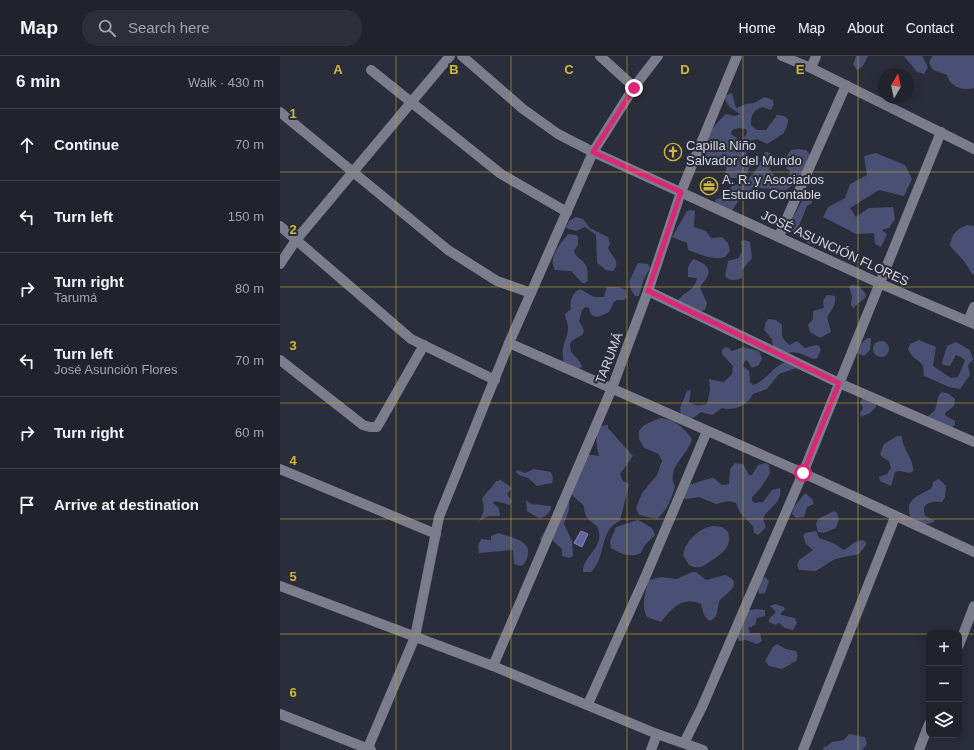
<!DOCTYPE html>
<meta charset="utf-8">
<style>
:root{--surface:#20222c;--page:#2d2f38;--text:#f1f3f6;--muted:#a2a4a9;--line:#3d3f48}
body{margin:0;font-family:Arial,sans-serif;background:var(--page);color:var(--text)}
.controls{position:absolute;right:12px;bottom:12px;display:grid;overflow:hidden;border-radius:8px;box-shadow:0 4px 16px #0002}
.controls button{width:36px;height:36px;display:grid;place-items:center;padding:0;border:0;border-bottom:1px solid var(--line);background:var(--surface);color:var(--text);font:20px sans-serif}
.compass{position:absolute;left:598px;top:12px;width:36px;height:36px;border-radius:50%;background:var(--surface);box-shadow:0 4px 16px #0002;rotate:9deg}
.stop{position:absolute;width:12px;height:12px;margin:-9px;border:3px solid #db2777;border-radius:50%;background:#fff}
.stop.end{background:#db2777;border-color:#fff;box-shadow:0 1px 4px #0008}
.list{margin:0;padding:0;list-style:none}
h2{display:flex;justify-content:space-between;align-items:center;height:52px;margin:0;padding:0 16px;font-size:17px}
h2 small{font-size:13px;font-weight:400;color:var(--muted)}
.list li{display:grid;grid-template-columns:26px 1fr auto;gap:12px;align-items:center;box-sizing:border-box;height:72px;padding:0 16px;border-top:1px solid var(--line)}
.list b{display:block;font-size:15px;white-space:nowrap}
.list p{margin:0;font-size:13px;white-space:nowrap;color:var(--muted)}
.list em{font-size:13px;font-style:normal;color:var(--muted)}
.icon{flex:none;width:22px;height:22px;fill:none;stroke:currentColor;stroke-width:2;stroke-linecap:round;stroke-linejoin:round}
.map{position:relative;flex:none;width:694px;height:694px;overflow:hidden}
header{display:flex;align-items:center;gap:24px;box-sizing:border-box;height:56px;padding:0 20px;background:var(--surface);border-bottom:1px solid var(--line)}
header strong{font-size:19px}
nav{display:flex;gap:22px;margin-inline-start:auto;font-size:14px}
.search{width:280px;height:36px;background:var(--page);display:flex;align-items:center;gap:10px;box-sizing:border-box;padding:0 14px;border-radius:16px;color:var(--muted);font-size:15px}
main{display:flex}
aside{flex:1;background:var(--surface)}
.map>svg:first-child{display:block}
.green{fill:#4a4f74}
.water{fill:#60669c;stroke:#8388b0}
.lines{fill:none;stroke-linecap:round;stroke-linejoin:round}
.minor{stroke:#7b7d8d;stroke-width:10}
.route{stroke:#db2777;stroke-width:5}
.grid{fill:none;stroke:#d1b736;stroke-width:1;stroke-opacity:0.55}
.labels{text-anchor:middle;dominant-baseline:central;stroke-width:4;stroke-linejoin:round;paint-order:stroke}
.poi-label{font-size:13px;fill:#d5d7e0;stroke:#2a2d3a;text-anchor:start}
.street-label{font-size:13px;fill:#d5d7e0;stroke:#2a2d3a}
.grid-label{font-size:13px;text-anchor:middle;font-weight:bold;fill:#d1b736;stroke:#2a2d3a;stroke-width:4;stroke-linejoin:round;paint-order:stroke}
</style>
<header>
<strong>Map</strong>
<div class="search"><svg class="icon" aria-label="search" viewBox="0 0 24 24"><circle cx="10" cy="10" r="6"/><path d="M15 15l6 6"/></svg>Search here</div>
<nav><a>Home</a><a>Map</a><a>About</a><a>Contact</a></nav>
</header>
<main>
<aside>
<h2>6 min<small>Walk · 430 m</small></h2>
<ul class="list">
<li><svg class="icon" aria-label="ahead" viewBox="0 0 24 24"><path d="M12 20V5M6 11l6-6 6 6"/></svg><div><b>Continue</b></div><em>70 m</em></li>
<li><svg class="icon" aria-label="left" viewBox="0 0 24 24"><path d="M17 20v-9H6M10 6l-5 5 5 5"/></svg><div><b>Turn left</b></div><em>150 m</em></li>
<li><svg class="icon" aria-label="right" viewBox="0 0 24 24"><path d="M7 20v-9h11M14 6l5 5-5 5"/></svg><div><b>Turn right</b><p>Tarumá</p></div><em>80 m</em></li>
<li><svg class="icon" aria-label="left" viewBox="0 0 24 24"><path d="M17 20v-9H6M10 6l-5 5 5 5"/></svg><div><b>Turn left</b><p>José Asunción Flores</p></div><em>70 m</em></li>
<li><svg class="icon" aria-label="right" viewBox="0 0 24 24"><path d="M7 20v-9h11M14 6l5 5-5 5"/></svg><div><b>Turn right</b></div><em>60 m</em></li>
<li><svg class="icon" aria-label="arrive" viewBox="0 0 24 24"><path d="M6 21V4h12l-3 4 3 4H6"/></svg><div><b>Arrive at destination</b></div></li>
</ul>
</aside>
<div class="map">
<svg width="694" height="694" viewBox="0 0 694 694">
<rect width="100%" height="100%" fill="#2a2d3a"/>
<g class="green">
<path d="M576 0H588L583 10 577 14 573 8Z"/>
<path d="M624 0H642L648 11 644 18 637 16Z"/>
<path d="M652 0H694V32C682 35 670 31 667 19L653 14 649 7Z"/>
<path d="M452 37 456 52 466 48 474 47 485 41 493 44 494 48 491 54 482 51C473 55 471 59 471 69L477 74H486L497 59 504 60 508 63 507 71 503 78 487 88 477 83 466 86 463 83 467 77 466 73 459 72 452 74 451 78 461 85 465 92 470 110 466 120 459 122H447L445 119 447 107 445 101 442 100C436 105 432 108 426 103 421 86 433 69 446 58L455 60 460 58C453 53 445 50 445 40Z"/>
<path d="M518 93 526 94 531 100C524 113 519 127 506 134L480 132 476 135H465L451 156 437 151 435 144 442 141 452 130 467 125 478 111 485 96H488L495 102V106L489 113 499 124 503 125 509 119 510 115 506 112V101L511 94Z"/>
<path d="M596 97 625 109 632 123 624 140 599 134 570 152 576 161 589 152 613 151 615 163 609 172 602 174 607 178 601 191 595 188 594 177 576 178 543 161 548 151 565 142 570 128 587 119 584 100Z"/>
<path d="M526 142 532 143V147L527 150 518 172 519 175 537 184 535 186 528 188 524 182 518 181 516 177 510 176 507 172 523 143Z"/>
<path d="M411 154 415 155 414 171 426 175 431 182 442 181 448 187 450 195 445 201C432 205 420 198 408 194L407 187 392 181 407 155Z"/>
<path d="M296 161 303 163 310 172 328 181 330 188 328 192C331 200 342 206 333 215L326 214 317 207 316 179 305 171 296 175 286 172 289 165Z"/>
<path d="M687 169 694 170V218H692L684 205 670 190C672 177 676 174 687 169Z"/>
<path d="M288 178 296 179 298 181V189L294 195C295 201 302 203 305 208 309 214 307 219 308 225L305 227H302L291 215 275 214C267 202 281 187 288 178Z"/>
<path d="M464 184 470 186 472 202 462 214V222C456 224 450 226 445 220L448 205 459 202 462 195 461 185Z"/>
<path d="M413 203C421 205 433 212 427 221 425 225 422 227 420 232L427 247 425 254 421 255 397 246C403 236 415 235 417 222L408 221V211Z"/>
<path d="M358 207 368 208 370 212 363 225 359 240H355L351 234 349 226Z"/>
<path d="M572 229 579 230 586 238 585 242 573 252 571 249 572 241 569 231Z"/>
<path d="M327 231H339L346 234 347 241 344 244H337L334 246 329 256 318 261 311 259 309 252 305 251 302 254 299 265C311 283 297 277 290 288 290 302 300 300 302 311L298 313 284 307C280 290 286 287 288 274 289 268 285 263 285 258L291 253C289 245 293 236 300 233L314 241H324Z"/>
<path d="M547 239 555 240C556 250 552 253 547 261L551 276 540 282 530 276 528 269 533 263V255L544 252 543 245Z"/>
<path d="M488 263 496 264 502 269C502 279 500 282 510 289L517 285 525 292 536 289 539 290 541 294 537 302 534 303C524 300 517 293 506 298L493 290 492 283 484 274 486 266Z"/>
<path d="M588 282H591L590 294 584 300 577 297C579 290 582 285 588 282Z"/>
<path d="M639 284 656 291 653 310 671 322 678 321 685 305 683 302 676 299 670 310 663 309 662 306 667 290 676 286 690 294 693 304 688 309 690 319 680 333 669 331 644 320C643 317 644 313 643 310 639 303 631 302 628 293L630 288Z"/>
<circle cx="601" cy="293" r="8"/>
<path d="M445 291 449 292 452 295 463 291 479 295 482 302 479 309 472 312 467 304 464 306 463 310 469 315 470 326 473 329C487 324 491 312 505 306L516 312 499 318 487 333 473 338C467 350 455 355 442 352L432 359 421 356 412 363 401 360 400 352 407 335 411 334 409 346C416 351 420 349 427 348L430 334 429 323 444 326 452 318 453 310 442 298V294Z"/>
<path d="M662 336 669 338 675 343 674 350 665 357 666 360 675 365V369L671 371 646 362 655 354 659 339Z"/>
<path d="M583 341 596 347V351L590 357 581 361 580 357 583 352 580 346Z"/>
<path d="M380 362C395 363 404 372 412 383 407 401 386 411 395 431 391 444 387 454 377 463L359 459 356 452 362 437 377 419 382 405 379 398 364 392 359 383V375L364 369Z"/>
<path d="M328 369V372L353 400 340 418 343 425 349 428 340 465C319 473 326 503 311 516H303C303 500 322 493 319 476 318 464 304 469 304 450L293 440 289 432 305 398 319 400C316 389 315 380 320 370Z"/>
<path d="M617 380H622C622 393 635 405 633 415L630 417 619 415 615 416 611 430 600 425 599 421 607 418 611 412 609 405 602 401 600 398 604 388Z"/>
<path d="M455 407 463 408 469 419H472L478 409 486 407 489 409 490 417C485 426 480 434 472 441V445L475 447 483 446 492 434 500 432C503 449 487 451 483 463L486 471 478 479 474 477 473 470 460 457 456 447 449 445 436 448 419 441 408 443 400 442 402 431C407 430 431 421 434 422 437 424 439 427 442 429L449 428 450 413Z"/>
<path d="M254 413 271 416 273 422 272 427 257 430 248 422 239 419 236 416 237 414 245 417Z"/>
<path d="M219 423 232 432 227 438 232 445 230 449 215 445 213 447 219 452 220 460H209L199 465C204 458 205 452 202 443 205 437 212 432 216 425H219Z"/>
<path d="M659 423 666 430 665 441 662 446C657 445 644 446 644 453 644 456 645 458 645 460L654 464V466L644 469 633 468C622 443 635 442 652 432L653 426Z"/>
<path d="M525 437 532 443 534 448 527 451 524 461 516 462 512 458 514 451Z"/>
<path d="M281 442H289V454L284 468 292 485 293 500 289 502 282 500V493L273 485V480L262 486 260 483 274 459 278 444Z"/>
<path d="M246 444 251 448 271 450C271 458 265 460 260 463L247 455Z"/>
<path d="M554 455 557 457 559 463 556 472 544 477 538 476 536 468 538 463Z"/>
<path d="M358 464 372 472 375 479 364 490 361 497C350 502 341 498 331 492L330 485 336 471Z"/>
<path d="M434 470 442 471 448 476C452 490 444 496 434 503 425 508 421 515 409 509L403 499C405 485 420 471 434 470Z"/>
<path d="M536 475 539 482 553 487 564 494 575 486 583 484 586 486V489L579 498 555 503 536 515 519 514 517 510 519 504 533 494 526 488 523 480 525 477Z"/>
<path d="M218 477C234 482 258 485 244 508L241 510 234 508 233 494 199 497 198 490 201 483 211 484V480Z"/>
<path d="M412 516H416L426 524 445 519C465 527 447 537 440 544 436 552 440 562 429 565L424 559 421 548C403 539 391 553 381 566L367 561C361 551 365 534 369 524L381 521 397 523Z"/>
<path d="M485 521 489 525 485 537 479 538C477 533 480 524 485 521Z"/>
<path d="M495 548 504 551 505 553 501 557V559L515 562 517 567 513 574 505 572 499 567 496 569 489 566V563L496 556 490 550Z"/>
<path d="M477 553 485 554V560L477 562 475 569 468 572 470 577H480L482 585 477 588 466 584 459 585 457 581 469 554Z"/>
<path d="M497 588 506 593 516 595 518 599 516 605 502 613 489 610 485 605 493 591Z"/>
<path d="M569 678 585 681 587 688 582 694H543L544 690 546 691 552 686 564 684Z"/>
</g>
<path class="water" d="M301 475 308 478 302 491 294 487Z"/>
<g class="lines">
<g class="minor">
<path d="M182 0 243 53 278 78 313 96 601 228 694 268"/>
<path d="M320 0 354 31"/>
<path d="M378 0 354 31 313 96 229 287 523 417 694 496"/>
<path d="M502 0 531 12 694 93"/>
<path d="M531 12 536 0"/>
<path d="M91 14 221 118 287 156"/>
<path d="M0 56 168 194 217 225 251 237"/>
<path d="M0 170 131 283 215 324"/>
<path d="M499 180 566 29"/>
<path d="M0 208 16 184 170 0"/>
<path d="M368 235 559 327 694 386"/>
<path d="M688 265 694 251"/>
<path d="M0 304 83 369 90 371H97L144 289"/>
<path d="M0 413 156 478"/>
<path d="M0 530 213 610 377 678 423 694"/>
<path d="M679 589 694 550"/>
<path d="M213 610 332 332 368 235 401 136 457 0"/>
<path d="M308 648 367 517 427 375"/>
<path d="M0 658 91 694"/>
<path d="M404 687 422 651 523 417 661 76"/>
<path d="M87 694 135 581 159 461 229 287"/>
<path d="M371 694 377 678"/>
<path d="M523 694 615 461"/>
<path d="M639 694 649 668"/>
</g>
</g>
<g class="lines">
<path class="route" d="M354 32 313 96 401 136 368 235 559 327 523 417"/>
</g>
<path class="grid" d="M116 0V694M231 0V694M347 0V694M463 0V694M578 0V694M0 116H694M0 231H694M0 347H694M0 463H694M0 578H649M679 578H694"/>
<defs>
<symbol id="church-ring" viewBox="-11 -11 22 22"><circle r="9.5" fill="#2a2d3a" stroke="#d1b736" stroke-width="1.5"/><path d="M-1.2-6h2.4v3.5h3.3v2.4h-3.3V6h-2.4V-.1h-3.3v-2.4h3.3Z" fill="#d1b736"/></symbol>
<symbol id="office-ring" viewBox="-11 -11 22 22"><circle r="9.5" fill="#2a2d3a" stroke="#d1b736" stroke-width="1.5"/><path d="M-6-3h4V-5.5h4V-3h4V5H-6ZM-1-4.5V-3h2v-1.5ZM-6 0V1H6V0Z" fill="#d1b736"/></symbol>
</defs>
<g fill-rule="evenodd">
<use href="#church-ring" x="383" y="86" width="20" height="20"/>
<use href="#office-ring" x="419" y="120" width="20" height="20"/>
</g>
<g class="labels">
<g class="poi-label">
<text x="406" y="89">Capilla Niño<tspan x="406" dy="15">Salvador del Mundo</tspan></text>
<text x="442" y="123">A. R. y Asociados<tspan x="442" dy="15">Estudio Contable</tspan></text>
</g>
<g class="street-label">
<text transform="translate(555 192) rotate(25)">JOSÉ ASUNCIÓN FLORES</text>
<text transform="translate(329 302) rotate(-69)">TARUMÁ</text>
</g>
</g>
<g class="grid-label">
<text x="58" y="18">A</text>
<text x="174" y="18">B</text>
<text x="289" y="18">C</text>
<text x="405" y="18">D</text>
<text x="520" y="18">E</text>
<text x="13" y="62">1</text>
<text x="13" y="178">2</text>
<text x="13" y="294">3</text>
<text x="13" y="409">4</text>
<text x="13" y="525">5</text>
<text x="13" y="641">6</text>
</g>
</svg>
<div class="controls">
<button>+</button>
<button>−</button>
<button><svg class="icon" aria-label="layers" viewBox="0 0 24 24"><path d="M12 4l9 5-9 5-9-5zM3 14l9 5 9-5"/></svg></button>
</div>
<svg class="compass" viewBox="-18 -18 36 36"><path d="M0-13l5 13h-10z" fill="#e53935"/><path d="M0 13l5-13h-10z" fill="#a2a4a9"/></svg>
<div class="stop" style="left:523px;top:417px"></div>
<div class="stop end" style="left:354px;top:32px"></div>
</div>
</main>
